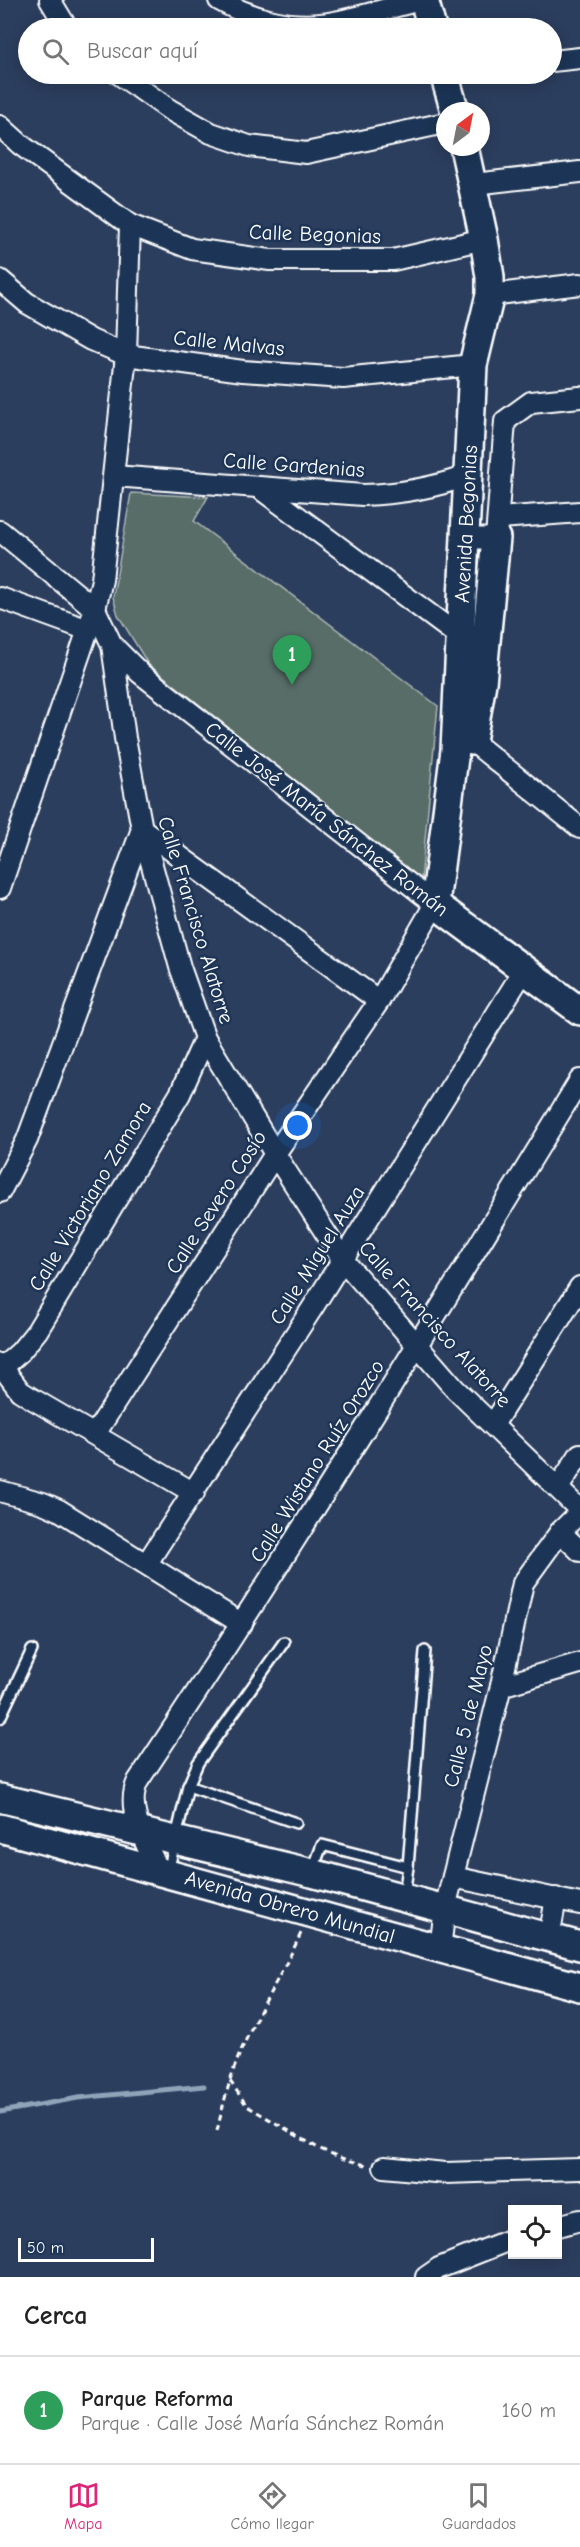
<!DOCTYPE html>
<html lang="es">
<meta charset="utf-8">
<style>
:root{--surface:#fff;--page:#f6f6f6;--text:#222;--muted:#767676;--line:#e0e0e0;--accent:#db2777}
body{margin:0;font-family:"Comic Neue",sans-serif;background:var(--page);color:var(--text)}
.controls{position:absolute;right:18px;bottom:18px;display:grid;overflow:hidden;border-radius:0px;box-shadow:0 3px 15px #0003}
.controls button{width:54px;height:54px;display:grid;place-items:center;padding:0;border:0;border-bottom:2px solid var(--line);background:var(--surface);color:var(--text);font:30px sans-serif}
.compass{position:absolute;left:436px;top:102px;width:54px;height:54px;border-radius:50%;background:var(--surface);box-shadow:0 3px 15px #0003;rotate:32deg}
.scale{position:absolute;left:18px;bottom:15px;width:136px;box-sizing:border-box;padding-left:6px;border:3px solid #fff;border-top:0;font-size:16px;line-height:21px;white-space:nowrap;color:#fff;-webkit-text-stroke:4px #1d3557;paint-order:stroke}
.you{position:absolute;left:298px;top:1126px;width:21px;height:21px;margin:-15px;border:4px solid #fff;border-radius:50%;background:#1a73e8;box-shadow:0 0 0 9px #1a73e833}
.badge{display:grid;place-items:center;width:39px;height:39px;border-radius:50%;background:var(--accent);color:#fff;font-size:20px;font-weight:700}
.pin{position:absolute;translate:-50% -50px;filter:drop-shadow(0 2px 3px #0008)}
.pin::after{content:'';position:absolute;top:32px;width:21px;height:18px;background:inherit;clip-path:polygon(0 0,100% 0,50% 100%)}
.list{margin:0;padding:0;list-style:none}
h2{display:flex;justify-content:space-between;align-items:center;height:78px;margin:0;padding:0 24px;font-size:26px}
h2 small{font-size:20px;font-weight:400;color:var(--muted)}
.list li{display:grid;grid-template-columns:39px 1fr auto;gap:18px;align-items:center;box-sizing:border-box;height:108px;padding:0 24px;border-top:2px solid var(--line)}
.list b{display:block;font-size:22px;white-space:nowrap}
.list p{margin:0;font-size:20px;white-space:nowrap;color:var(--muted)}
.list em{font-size:20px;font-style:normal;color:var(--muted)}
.icon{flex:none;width:33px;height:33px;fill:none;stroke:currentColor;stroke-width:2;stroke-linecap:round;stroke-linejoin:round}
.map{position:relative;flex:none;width:580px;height:2277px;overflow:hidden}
.search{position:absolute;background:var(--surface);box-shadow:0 3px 15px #0003;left:18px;right:18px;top:18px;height:66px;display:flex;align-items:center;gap:15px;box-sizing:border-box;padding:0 21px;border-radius:33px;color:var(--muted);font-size:22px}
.sheet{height:186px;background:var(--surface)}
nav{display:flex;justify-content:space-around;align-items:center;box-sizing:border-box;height:84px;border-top:2px solid var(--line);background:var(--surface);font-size:16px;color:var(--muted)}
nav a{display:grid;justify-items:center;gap:3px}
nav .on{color:var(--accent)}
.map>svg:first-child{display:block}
.green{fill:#596d68;stroke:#acb6b4;stroke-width:1.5}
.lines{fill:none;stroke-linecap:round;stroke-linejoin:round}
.stream{stroke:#8fa4b9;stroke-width:5}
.lane-casing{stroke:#fff;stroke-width:14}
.street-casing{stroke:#fff;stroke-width:24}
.secondary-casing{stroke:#fff;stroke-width:32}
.path{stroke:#fff;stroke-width:3;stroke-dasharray:6 4.5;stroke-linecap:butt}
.lane{stroke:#1d3557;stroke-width:9}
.street{stroke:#1d3557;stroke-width:20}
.secondary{stroke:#1d3557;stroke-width:27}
.labels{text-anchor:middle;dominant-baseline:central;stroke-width:5;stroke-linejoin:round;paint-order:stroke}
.street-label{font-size:21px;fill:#fff;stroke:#1d3557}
</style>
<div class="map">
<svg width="580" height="2277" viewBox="0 0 580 2277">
<rect width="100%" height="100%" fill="#2c3e5e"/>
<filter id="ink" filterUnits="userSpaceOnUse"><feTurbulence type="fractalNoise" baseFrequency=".0167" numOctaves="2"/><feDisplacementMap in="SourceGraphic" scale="12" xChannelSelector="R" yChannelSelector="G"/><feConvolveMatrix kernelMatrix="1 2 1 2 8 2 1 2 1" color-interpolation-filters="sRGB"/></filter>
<g filter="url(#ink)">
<path class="green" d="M131 493 208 497 194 521 438 706 421 880 148 664 118 615 113 597Z"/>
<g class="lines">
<path class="stream" d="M0 2112 78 2098 204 2086"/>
<defs>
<g id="lane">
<path d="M0 1718 32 1650"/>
<path d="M188 1786 296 1823"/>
<path d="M408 1867 425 1651"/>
<path d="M168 1872 188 1786 198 1763 284 1642"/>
<path d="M312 1872 322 1845 408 1867 404 1895"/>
</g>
<g id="street">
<path d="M50 0 67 28"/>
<path d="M219 0C249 17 286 28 321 24 350 21 390 7 420 0"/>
<path d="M552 61 580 58"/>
<path d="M119 74 170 110 211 133 249 146 306 153 445 123"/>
<path d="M0 126 21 145 130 225 192 249 270 260H393L484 239"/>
<path d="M474 184 580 172"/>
<path d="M0 280 27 303 91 340 126 355 243 371 343 378 473 365"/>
<path d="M490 295 580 284"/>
<path d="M114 476 363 495C400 494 434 488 469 475"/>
<path d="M258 487 460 637"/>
<path d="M499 518 580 512"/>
<path d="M0 531 95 609 112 645 140 673 435 904 379 1001 275 1154 95 1434"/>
<path d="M464 539 496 538 505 421 531 402 580 397"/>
<path d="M0 598 88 630"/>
<path d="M112 645 125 738 142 829 180 967 205 1038 275 1154 343 1260 455 1389 580 1510"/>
<path d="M462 746 472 741 580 828"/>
<path d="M0 888 95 609 102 580 126 355 130 225"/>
<path d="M0 1192 27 1140 142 829 379 1001"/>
<path d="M0 1364 20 1391 31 1398 194 1493"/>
<path d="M2 1368 20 1352 37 1331 180 1094 205 1038"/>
<path d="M493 1425 580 1287"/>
<path d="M558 1488 580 1454"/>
<path d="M0 1491 43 1503 59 1510 242 1624"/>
<path d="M560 1532 580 1551"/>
<path d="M147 1563 313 1307 524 970"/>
<path d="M501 1686 580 1663"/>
<path d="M159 1871C147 1845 124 1809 138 1781 291 1551 436 1316 580 1080"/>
<path d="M453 1877 580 1904"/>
<path d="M549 1938 556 1898"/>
<path d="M440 1949 445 1908 501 1686 523 1583 560 1532 580 1512"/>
<path d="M384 2167 445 2173 580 2169"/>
<path d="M558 2226 580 2220"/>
<path d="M426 2277 439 2268 512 2239"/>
</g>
<g id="secondary">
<path d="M424 0 432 28"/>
<path d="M444 74 455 111"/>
<path d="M464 147 484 239 490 277V295L473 365 455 750 435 904 580 1011"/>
<path d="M472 741 482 683 496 538"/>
<path d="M0 1798 312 1873 580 1946"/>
<path d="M0 1828 580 1987"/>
</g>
</defs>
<use href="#lane" class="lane-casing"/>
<use href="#street" class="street-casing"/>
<use href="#secondary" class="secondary-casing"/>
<g class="path">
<path d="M230 2081 247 2106 318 2148 344 2159 366 2165"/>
<path d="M217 2131C224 2101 231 2072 244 2044 261 2006 284 1971 301 1933"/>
</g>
<use href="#lane" class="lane"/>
<use href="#street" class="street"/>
<use href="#secondary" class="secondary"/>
</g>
</g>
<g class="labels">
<g class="street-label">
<text transform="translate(315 234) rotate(2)">Calle Begonias</text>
<text transform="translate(229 343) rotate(6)">Calle Malvas</text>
<text transform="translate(294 465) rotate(4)">Calle Gardenias</text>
<text transform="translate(466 524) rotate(-87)">Avenida Begonias</text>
<text transform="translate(327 819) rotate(38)">Calle José María Sánchez Román</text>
<text transform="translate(196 920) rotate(73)">Calle Francisco Alatorre</text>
<text transform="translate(90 1196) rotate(-59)">Calle Victoriano Zamora</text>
<text transform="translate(216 1202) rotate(-57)">Calle Severo Cosío</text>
<text transform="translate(317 1255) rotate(-58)">Calle Miguel Auza</text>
<text transform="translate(435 1324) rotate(48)">Calle Francisco Alatorre</text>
<text transform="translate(317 1461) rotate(-58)">Calle Wistano Ruíz Orozco</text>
<text transform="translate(468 1716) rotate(-76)">Calle 5 de Mayo</text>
<text transform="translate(290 1907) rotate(16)">Avenida Obrero Mundial</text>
</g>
</g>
</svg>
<div class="controls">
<button><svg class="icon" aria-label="locate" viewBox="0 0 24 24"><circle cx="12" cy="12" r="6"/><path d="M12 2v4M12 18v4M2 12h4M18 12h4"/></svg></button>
</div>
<svg class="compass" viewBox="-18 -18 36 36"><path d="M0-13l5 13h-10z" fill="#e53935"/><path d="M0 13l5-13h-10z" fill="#767676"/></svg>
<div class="scale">50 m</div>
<div class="you"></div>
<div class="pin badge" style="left:292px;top:685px;background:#2e9e5b">1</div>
<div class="search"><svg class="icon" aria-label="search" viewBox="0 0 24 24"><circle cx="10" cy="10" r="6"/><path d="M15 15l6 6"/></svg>Buscar aquí</div>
</div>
<section class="sheet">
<h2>Cerca<small></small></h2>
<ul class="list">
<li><span class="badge" style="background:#2e9e5b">1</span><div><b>Parque Reforma</b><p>Parque · Calle José María Sánchez Román</p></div><em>160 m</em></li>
</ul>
</section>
<nav>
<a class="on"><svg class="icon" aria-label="map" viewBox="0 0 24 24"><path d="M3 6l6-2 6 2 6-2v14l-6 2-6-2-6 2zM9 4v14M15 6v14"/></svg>Mapa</a>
<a><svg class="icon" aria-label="directions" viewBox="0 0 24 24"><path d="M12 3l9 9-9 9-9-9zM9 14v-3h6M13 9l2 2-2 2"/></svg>Cómo llegar</a>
<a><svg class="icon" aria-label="saved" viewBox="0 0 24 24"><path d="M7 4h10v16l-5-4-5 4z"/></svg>Guardados</a>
</nav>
